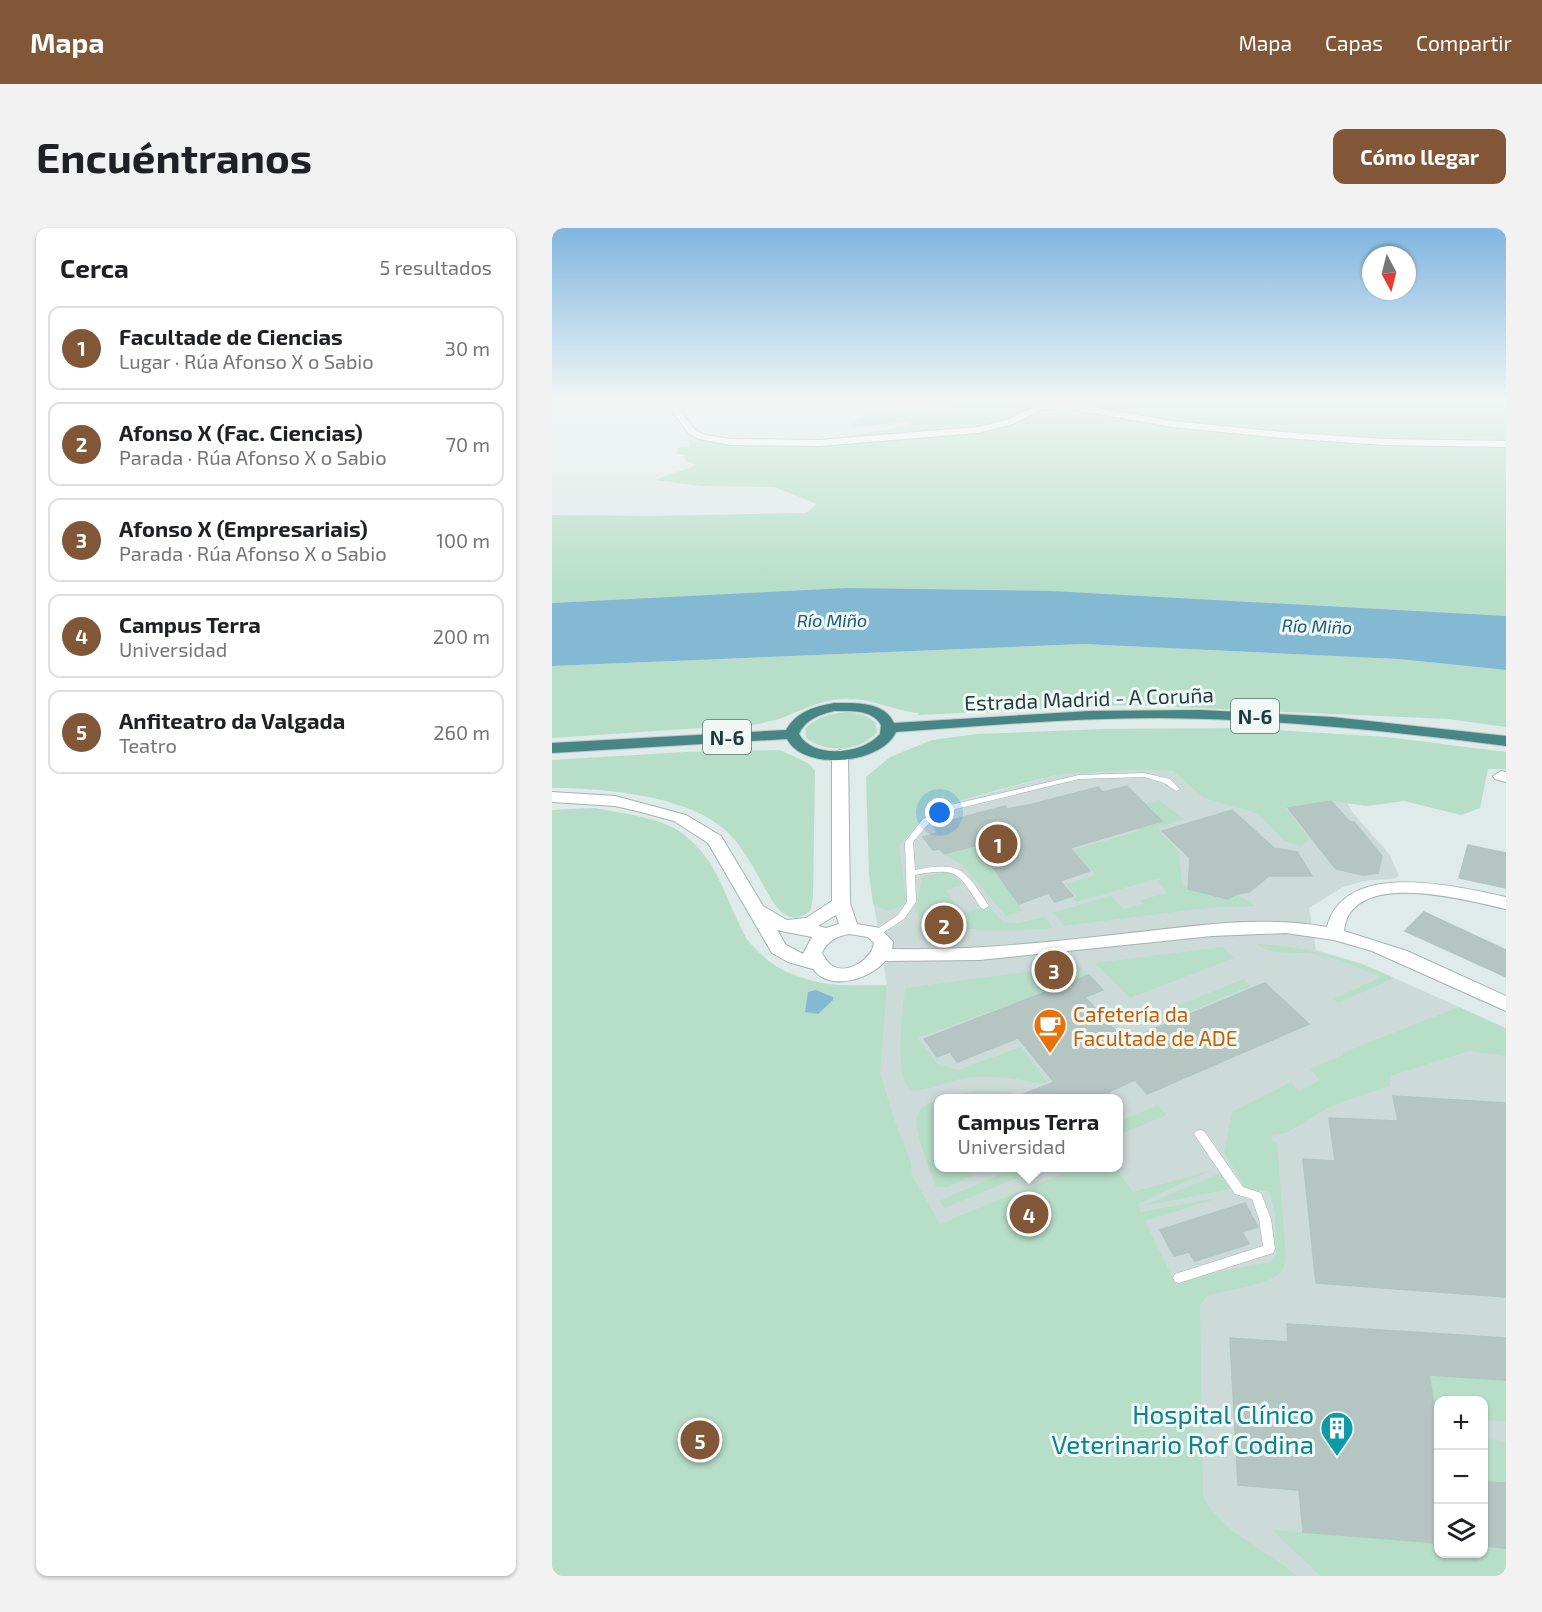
<!DOCTYPE html>
<html lang="es">
<meta charset="utf-8">
<style>
:root{--surface:#fff;--page:#f2f2f2;--text:#202124;--muted:#757577;--line:#e0e0e0;--accent:#825737}
body{margin:0;font-family:"Exo 2",sans-serif;background:var(--page);color:var(--text)}
.controls{position:absolute;right:18px;bottom:18px;display:grid;overflow:hidden;border-radius:12px;box-shadow:0 2px 4px #0004}
.controls button{width:54px;height:54px;display:grid;place-items:center;padding:0;border:0;border-bottom:2px solid var(--line);background:var(--surface);color:var(--text);font:30px sans-serif}
.compass{position:absolute;left:810px;top:18px;width:54px;height:54px;border-radius:50%;background:var(--surface);box-shadow:0 2px 4px #0004;rotate:173deg}
.you{position:absolute;left:388px;top:585px;width:21px;height:21px;margin:-15px;border:4px solid #fff;border-radius:50%;background:#1a73e8;box-shadow:0 0 0 9px #1a73e833}
.badge{display:grid;place-items:center;width:39px;height:39px;border-radius:50%;background:var(--accent);color:#fff;font-size:20px;font-weight:700}
.pin{position:absolute;translate:-50% -50%;border:3px solid #fff;box-shadow:0 2px 6px #0006}
.popup{position:absolute;left:382px;top:866px;width:189px;height:78px;box-sizing:border-box;display:grid;place-content:center;border-radius:12px;background:var(--surface);filter:drop-shadow(0 2px 4px #0005);font-size:20px;white-space:nowrap;color:var(--muted)}
.popup b{font-size:22px;color:var(--text)}
.popup::after{content:'';position:absolute;left:50%;top:100%;margin-left:-12px;border:12px solid transparent;border-top-color:var(--surface)}
.list{margin:0;padding:0;list-style:none}
h2{display:flex;justify-content:space-between;align-items:center;height:78px;margin:0;padding:0 24px;font-size:26px}
h2 small{font-size:20px;font-weight:400;color:var(--muted)}
.list li{display:grid;grid-template-columns:39px 1fr auto;gap:18px;align-items:center;box-sizing:border-box;height:84px;margin:0 12px 12px;padding:0 12px;border:2px solid var(--line);border-radius:12px}
.list b{display:block;font-size:22px;white-space:nowrap}
.list p{margin:0;font-size:20px;white-space:nowrap;color:var(--muted)}
.list em{font-size:20px;font-style:normal;color:var(--muted)}
.icon{flex:none;width:33px;height:33px;fill:none;stroke:currentColor;stroke-width:2;stroke-linecap:round;stroke-linejoin:round}
.map{position:relative;flex:none;width:954px;height:1348px;overflow:hidden;border-radius:12px}
header{display:flex;align-items:center;gap:36px;box-sizing:border-box;height:84px;padding:0 30px;background:var(--accent);color:#fff}
header strong{font-size:28px}
nav{display:flex;gap:33px;margin-inline-start:auto;font-size:21px}
.intro{display:flex;align-items:center;justify-content:space-between;box-sizing:border-box;height:144px;padding:0 36px}
h1{margin:0;font-size:42px}
.button{padding:15px 27px;border-radius:12px;background:var(--accent);color:#fff;font-size:21px;font-weight:700}
main{display:flex;gap:36px;padding:0 36px}
aside{flex:1;background:var(--surface);border-radius:12px;box-shadow:0 2px 4px #0004}
.map>svg:first-child{display:block}
.built{fill:#cddbd8;fill-rule:evenodd}
.green{fill:#b7dec9}
.water{fill:#84b9d4}
.building{fill:#b5c6c2;stroke:#b1c5c1;stroke-width:1.5}
.lines{fill:none;stroke-linecap:round;stroke-linejoin:round}
.service-casing{stroke:#a2b3b0;stroke-width:1}
.minor-casing{stroke:#a2b3b0;stroke-width:2}
.tertiary-casing{stroke:#a2b3b0;stroke-width:2}
.trunk-casing{stroke:#c0c8c8;stroke-width:2}
.service{fill:#fff;fill-rule:evenodd}
.minor{fill:#fff;fill-rule:evenodd}
.tertiary{fill:#fff;fill-rule:evenodd}
.trunk{fill:#468684;fill-rule:evenodd}
.labels{text-anchor:middle;dominant-baseline:central;stroke-width:6;stroke-linejoin:round;paint-order:stroke}
.far-water-label{font-size:18px;font-style:italic;fill:#17587b;stroke:#f0f8f5}
.shield{fill:#f0f8f5;stroke:#5e7472;stroke-width:1.5}
.shield-label{font-size:20px;font-weight:bold;fill:#1f3c3a}
.street-label{font-size:21px;fill:#1f3c3a;stroke:#f0f8f5}
.food-label{font-size:21px;fill:#c56008;stroke:#f0f8f5;text-anchor:start}
.near-culture-label{font-size:26px;fill:#0d838f;stroke:#f0f8f5;text-anchor:end}
</style>
<header>
<strong>Mapa</strong>
<nav><a>Mapa</a><a>Capas</a><a>Compartir</a></nav>
</header>
<div class="intro"><h1>Encuéntranos</h1><a class="button">Cómo llegar</a></div>
<main>
<aside>
<h2>Cerca<small>5 resultados</small></h2>
<ul class="list">
<li><span class="badge">1</span><div><b>Facultade de Ciencias</b><p>Lugar · Rúa Afonso X o Sabio</p></div><em>30 m</em></li>
<li><span class="badge">2</span><div><b>Afonso X (Fac. Ciencias)</b><p>Parada · Rúa Afonso X o Sabio</p></div><em>70 m</em></li>
<li><span class="badge">3</span><div><b>Afonso X (Empresariais)</b><p>Parada · Rúa Afonso X o Sabio</p></div><em>100 m</em></li>
<li><span class="badge">4</span><div><b>Campus Terra</b><p>Universidad</p></div><em>200 m</em></li>
<li><span class="badge">5</span><div><b>Anfiteatro da Valgada</b><p>Teatro</p></div><em>260 m</em></li>
</ul>
</aside>
<div class="map">
<svg width="954" height="1348" viewBox="0 0 954 1348">
<rect width="100%" height="100%" fill="#dfebe8"/>
<path class="built" d="M580 542 621 543 651 570 707 586 779 573 795 575 801 585 838 627 847 648 841 651 817 652 791 659 757 680 764 722 811 736 954 800V1348H0V582L42 580 99 592 123 601 145 618 160 637 195 712 218 735 232 743 272 757H335L317 646 383 580 504 547ZM387 870H567V940H387ZM886 1172H932V1326H886Z"/>
<g class="green">
<path d="M380 173H954V388L134 369 0 375V287L99 288 254 285 265 276 222 259 149 258 103 252 145 237 135 234 132 227 125 226 126 220 138 219 136 212 165 209 164 214 242 218 247 212H276L360 197 356 194 298 199C315 175 372 183 398 185L395 177Z"/>
<path d="M531 416 846 431 954 442V499L896 491 577 477 366 487V485C348 483 333 477 316 473 281 466 261 477 230 490 223 493 214 493 208 496L0 510V438Z"/>
<path d="M296 484 312 487 323 494 325 504C307 524 276 526 254 510L253 501C266 488 278 486 296 484Z"/>
<path d="M691 500 835 509 954 524V541H936L928 580 909 587 852 573 814 578 779 573 734 580 756 610 750 619 732 613 707 586 651 570 621 543 580 542 504 547 442 563 383 580 347 617 354 671 352 676C340 685 333 683 321 676L317 646 314 549 338 529 380 512 425 506 552 501Z"/>
<path d="M228 522 256 535 263 542 261 668 259 682C231 707 216 663 205 646 197 631 185 612 172 601 133 567 50 560 0 560V532L133 524Z"/>
<path d="M607 572 632 591 607 599 609 606 627 624 630 655 636 661 669 671H676L685 666 704 678 655 680 512 698 502 684 560 668 571 681 591 676 588 672 615 665 606 653 609 652 607 650 524 674 521 670 525 669 514 656 544 647 521 622 587 603 582 598 609 590 595 576Z"/>
<path d="M42 580C68 585 99 588 122 600 146 614 160 636 171 660 179 677 185 699 197 714 233 758 283 759 335 758L328 844 341 888 359 935 360 947 388 996 525 940H564L581 964 657 943 586 976 589 984 669 969 593 993 624 1057 645 1048 719 1034 724 1028 723 986 717 963H695L672 924 680 884 739 854 747 863 768 852 758 841 791 827 790 825 907 779 954 801V828L917 823 838 848V858L779 878 734 905 719 907 721 914H725L734 1030C733 1037 732 1043 726 1047 716 1056 676 1062 661 1066L654 1069 648 1077 651 1270C671 1302 706 1320 737 1341L744 1348H0V582Z"/>
<path d="M425 617 467 676 471 683 454 688 411 637 392 626Z"/>
<path d="M392 644 402 645 410 657 394 662 409 685 437 678 452 695H466L493 689 501 700C462 703 403 706 367 689L363 682 370 649Z"/>
<path d="M705 716C756 719 795 729 842 750L786 775 782 771 829 749C808 740 785 730 763 726 743 723 720 729 705 716Z"/>
<path d="M671 719 682 730 578 770 543 735Z"/>
<path d="M526 737 537 747 366 810 385 836 406 842 469 819 495 854C484 857 474 852 463 851 450 849 436 848 422 849 402 850 383 861 364 862 338 864 352 776 353 760Z"/>
<path d="M692 751 699 758 603 798 596 790Z"/>
<path d="M428 862 455 864 469 867 461 870H389Z"/>
<path d="M387 871V940H413L419 948 396 959H384C379 945 361 901 365 889 369 878 377 875 387 871Z"/>
<path d="M606 877 614 887 567 907V894Z"/>
<path d="M463 940H489L392 980 387 973Z"/>
<path d="M668 945 679 961 591 978Z"/>
<path d="M877 1147 954 1152V1193L932 1192V1172H886V1189H884Z"/>
<path d="M932 1211 954 1213V1255L932 1254Z"/>
<path d="M721 1302 886 1315V1326H932V1318L954 1320V1348H768Z"/>
</g>
<g class="water">
<path d="M295 360 499 363 954 388V442L846 431 531 416 0 438V375Z"/>
<path d="M264 762 281 769V772L266 786 253 784 256 764Z"/>
</g>
<g class="building">
<path d="M575 558 610 593 518 620 538 643 508 653 521 668 503 674 496 665 467 676 425 617 392 626 388 621 381 622 371 609 386 605 381 597 453 578 455 581 481 576 546 559 551 564Z"/>
<path d="M779 573 798 594H802L830 628 826 645 811 647 784 641 736 580Z"/>
<path d="M680 582 722 620 745 624 760 648H717L697 664 685 666 675 671 636 661 638 630 610 603Z"/>
<path d="M916 617 954 625V660L907 650Z"/>
<path d="M872 684 954 722V749L853 703Z"/>
<path d="M537 747 551 762 533 769 573 813 713 755 757 796 595 866 583 852 556 864 561 870H462L502 854 466 810 405 834 398 824 385 829 372 811Z"/>
<path d="M841 868 954 875V1069L764 1055 751 931 783 933 777 890 846 893Z"/>
<path d="M693 975 706 999 690 1004 697 1016 643 1033 637 1024 622 1028 608 1002Z"/>
<path d="M735 1096 954 1110V1152L877 1147 886 1200V1315L751 1304 747 1262 686 1257 678 1110 736 1114Z"/>
<path d="M932 1254 954 1255V1320L932 1318Z"/>
</g>
<g class="lines">
<defs>
<g id="service">
<path d="M592 545 618 551 628 561 624 563 612 555 592 549 527 551 404 581 377 595 361 614 363 642C409 633 412 641 437 678L432 681 429 680C406 645 407 639 363 647L364 674 352 691 326 708 323 709 318 706 346 687 355 674 353 614 371 591 398 577 527 547Z"/>
<path d="M648 902 652 903 691 959 709 965 719 991 723 1021 721 1025 627 1055 623 1054 621 1050 623 1046 711 1018 707 991 700 971 683 966 642 906 644 903Z"/>
</g>
<g id="minor">
<path d="M0 173H8L0 176Z"/>
<path d="M288 522 296 527 298 675 305 696 328 700 341 714 340 721C420 723 499 714 578 705 643 698 709 687 775 699 793 630 905 659 954 669V681C916 673 825 647 798 685 794 690 793 697 792 703L855 723 954 768V783L820 723 782 712 734 705 660 708 427 732 333 733C318 751 278 764 261 741L236 734 220 725 156 615 122 593 85 583 63 578 0 574V564L63 568 134 587 169 608 211 678 235 692 254 690 280 673V527ZM284 687 287 696 274 700 266 698ZM225 702 229 703 260 709 251 726 234 717ZM297 706 316 709 322 715C320 731 295 748 279 737 275 734 272 728 270 725 275 713 285 708 297 706Z"/>
<path d="M949 543 954 544V554L943 551 941 548Z"/>
</g>
<path id="tertiary" d="M113 173H121L143 202 153 207 179 211 267 212 426 199 455 192 483 178 512 174 620 193 731 204 832 211 954 213V219L832 217 731 210 620 199 512 180 488 182 461 196 426 205 267 218 179 217 147 211 137 206Z"/>
<path id="trunk" d="M282 475C303 475 332 473 342 495L538 483 649 482 780 489 954 508V518C838 503 723 491 606 490 519 490 431 498 344 504 330 536 252 544 235 511L0 525V515L234 502C245 483 262 479 282 475ZM282 483C298 483 320 481 329 497L328 506C311 526 261 532 247 506 254 491 267 487 282 483Z"/>
</defs>
<use href="#service" class="service-casing"/>
<use href="#minor" class="minor-casing"/>
<use href="#tertiary" class="tertiary-casing"/>
<use href="#trunk" class="trunk-casing"/>
<use href="#service" class="service"/>
<use href="#minor" class="minor"/>
<use href="#tertiary" class="tertiary"/>
<use href="#trunk" class="trunk"/>
</g>
<linearGradient id="sky" x2="0" y2="1"><stop stop-color="#80b6e0"/><stop offset="0.48" stop-color="#f1f6f5"/><stop offset="1" stop-color="#f1f6f5" stop-opacity="0"/></linearGradient>
<rect width="954" height="361" fill="url(#sky)"/>
<defs>
<symbol id="cafe-pin" viewBox="-11 -11 22 30"><path d="M0 17L-7.5 6A9.5 9.5 0 1 1 7.5 6Z" fill="#e8710a" stroke="#f0f8f5"/><path d="M-5.5-4.5H6V0H3Q3 3.5 0 3.5H-2.5Q-5.5 3.5-5.5 0ZM3-3.2v2h1.7v-2ZM-6 4.5H4V6H-6Z" fill="#fff"/></symbol>
<symbol id="building-pin" viewBox="-11 -11 22 30"><path d="M0 17L-7.5 6A9.5 9.5 0 1 1 7.5 6Z" fill="#0f9aa8" stroke="#f0f8f5"/><path d="M-4-6H4V6H1V3H-1V6H-4ZM-2.5-4.3h1.7v1.8h-1.7ZM.8-4.3h1.7v1.8H.8ZM-2.5-1h1.7V.8h-1.7ZM.8-1h1.7V.8H.8Z" fill="#fff"/></symbol>
</defs>
<g fill-rule="evenodd">
<use href="#cafe-pin" x="479" y="778" width="38" height="52"/>
<use href="#building-pin" x="766" y="1181" width="38" height="52"/>
</g>
<g class="labels">
<g class="far-water-label">
<text x="280" y="392">Río Miño</text>
<text transform="translate(765 398) rotate(2)">Río Miño</text>
</g>
<g class="shield">
<rect x="679" y="471" width="48" height="34" rx="4.5"/>
<rect x="151" y="492" width="48" height="34" rx="4.5"/>
</g>
<g class="shield-label">
<text x="703" y="488">N-6</text>
<text x="175" y="509">N-6</text>
</g>
<g class="street-label">
<text transform="translate(537 470) rotate(-2)">Estrada Madrid - A Coruña</text>
</g>
<g class="food-label">
<text x="521" y="785">Cafetería da<tspan x="521" dy="24">Facultade de ADE</tspan></text>
</g>
<g class="near-culture-label">
<text x="762" y="1185">Hospital Clínico<tspan x="762" dy="30">Veterinario Rof Codina</tspan></text>
</g>
</g>
</svg>
<div class="controls">
<button>+</button>
<button>−</button>
<button><svg class="icon" aria-label="layers" viewBox="0 0 24 24"><path d="M12 4l9 5-9 5-9-5zM3 14l9 5 9-5"/></svg></button>
</div>
<svg class="compass" viewBox="-18 -18 36 36"><path d="M0-13l5 13h-10z" fill="#e53935"/><path d="M0 13l5-13h-10z" fill="#757577"/></svg>
<div class="you"></div>
<div class="pin badge" style="left:446px;top:616px">1</div>
<div class="pin badge" style="left:392px;top:697px">2</div>
<div class="pin badge" style="left:502px;top:742px">3</div>
<div class="pin badge" style="left:477px;top:986px">4</div>
<div class="popup"><b>Campus Terra</b>Universidad</div>
<div class="pin badge" style="left:148px;top:1212px">5</div>
</div>
</main>
